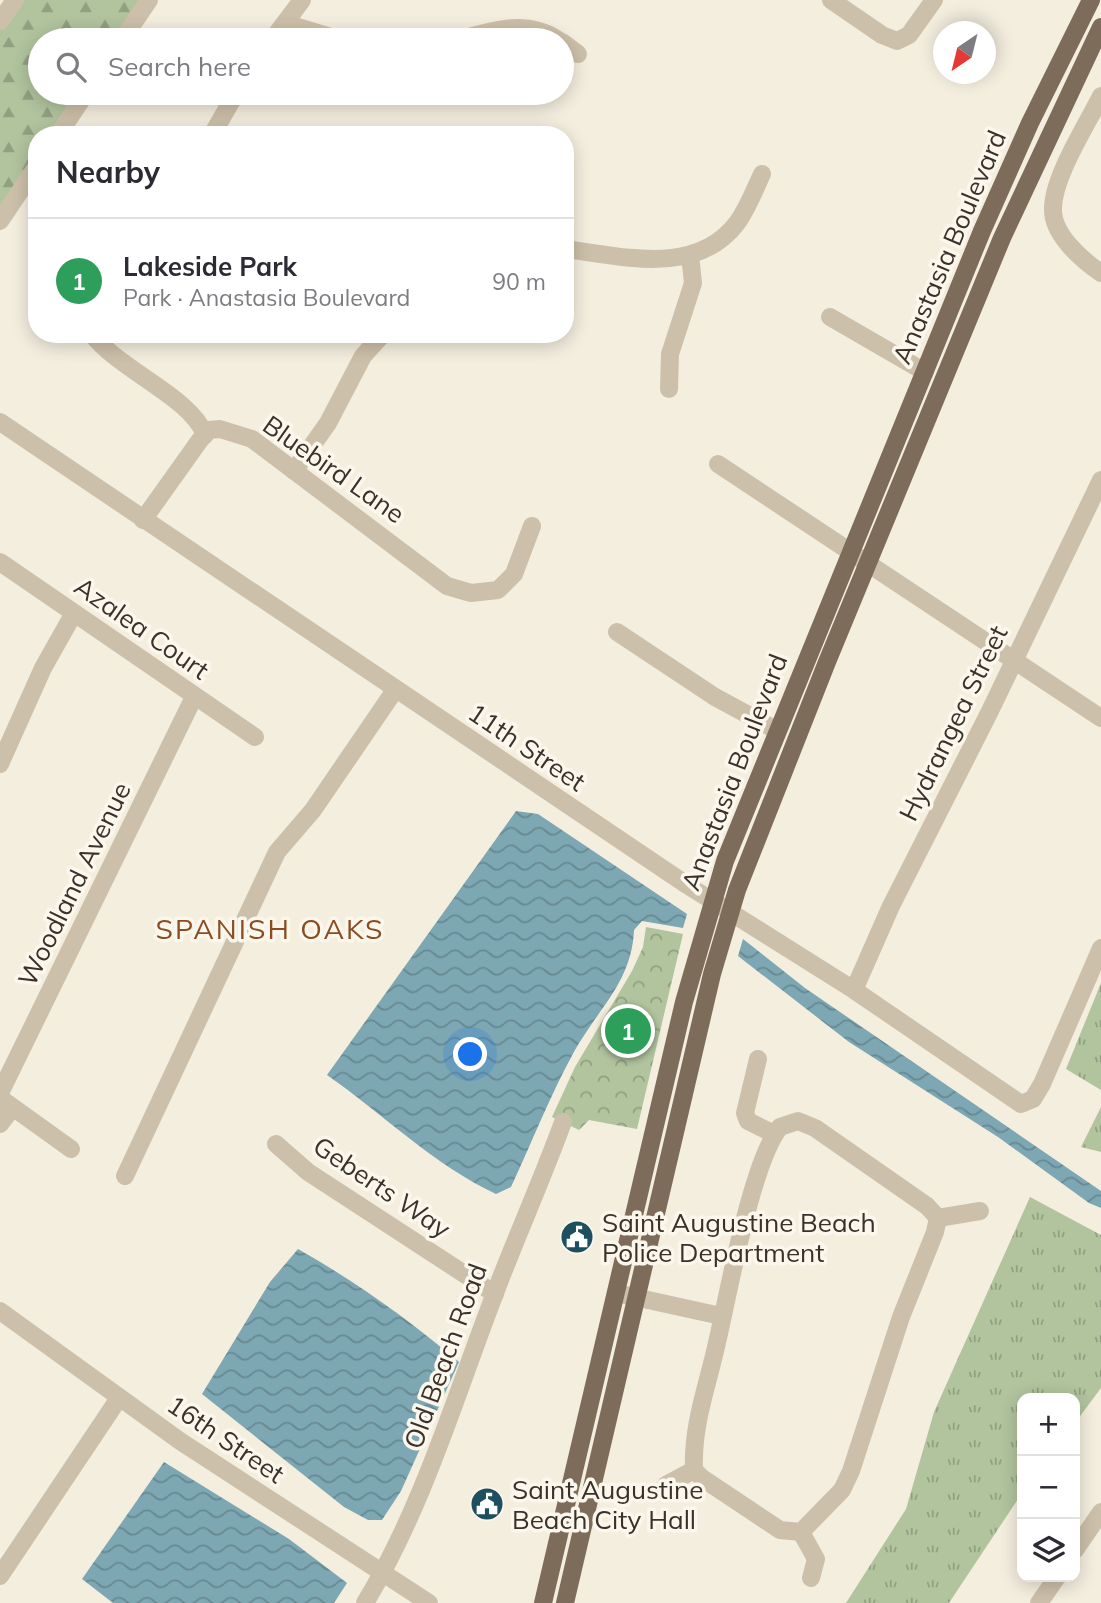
<!DOCTYPE html>
<meta charset="utf-8">
<style>
:root{--surface:#fff;--page:#f7f7f7;--text:#2b2b33;--muted:#7c7c81;--line:#e1e1e2;--accent:#1d4f5e}
body{margin:0;font-family:Mulish,sans-serif;background:var(--page);color:var(--text)}
.controls{position:absolute;right:21px;bottom:21px;display:grid;overflow:hidden;border-radius:14px;box-shadow:0 4px 18px #0003}
.controls button{width:63px;height:63px;display:grid;place-items:center;padding:0;border:0;border-bottom:2px solid var(--line);background:var(--surface);color:var(--text);font:35px sans-serif}
.compass{position:absolute;left:933px;top:21px;width:63px;height:63px;border-radius:50%;background:var(--surface);box-shadow:0 4px 18px #0003;rotate:215deg}
.you{position:absolute;left:471px;top:1055px;width:24px;height:24px;margin:-18px;border:5px solid #fff;border-radius:50%;background:#1a73e8;box-shadow:0 0 0 10px #1a73e833}
.badge{display:grid;place-items:center;width:46px;height:46px;border-radius:50%;background:var(--accent);color:#fff;font-size:23px;font-weight:700}
.pin{position:absolute;translate:-50% -50%;border:4px solid #fff;box-shadow:0 2px 7px #0006}
.list{margin:0;padding:0;list-style:none}
h2{display:flex;justify-content:space-between;align-items:center;height:91px;margin:0;padding:0 28px;font-size:30px}
h2 small{font-size:23px;font-weight:400;color:var(--muted)}
.list li{display:grid;grid-template-columns:46px 1fr auto;gap:21px;align-items:center;box-sizing:border-box;height:126px;padding:0 28px;border-top:2px solid var(--line)}
.list b{display:block;font-size:26px;white-space:nowrap}
.list p{margin:0;font-size:23px;white-space:nowrap;color:var(--muted)}
.list em{font-size:23px;font-style:normal;color:var(--muted)}
.icon{flex:none;width:38px;height:38px;fill:none;stroke:currentColor;stroke-width:2;stroke-linecap:round;stroke-linejoin:round}
.map{position:relative;flex:none;width:1101px;height:1603px;overflow:hidden}
.search{position:absolute;background:var(--surface);box-shadow:0 4px 18px #0003;left:28px;top:28px;width:546px;height:77px;display:flex;align-items:center;gap:18px;box-sizing:border-box;padding:0 24px;border-radius:38px;color:var(--muted);font-size:26px}
.panel{position:absolute;background:var(--surface);box-shadow:0 4px 18px #0003;left:28px;top:126px;width:546px;height:217px;border-radius:28px}
.map>svg:first-child{display:block}
.grass{fill:url(#grass-tufts)}
.forest{fill:url(#forest-firs)}
.park{fill:url(#park-crowns)}
.water{fill:url(#water-waves)}
.lines{fill:none;stroke-linecap:round;stroke-linejoin:round}
.minor{stroke:#cdc0aa;stroke-width:18}
.major{stroke:#7d6c5a;stroke-width:18}
.labels{text-anchor:middle;dominant-baseline:central;stroke-width:7;stroke-linejoin:round;paint-order:stroke}
.street-label{font-size:26px;fill:#3a322a;stroke:#fbf7ec}
.poi-label{font-size:26px;fill:#3a322a;stroke:#fbf7ec;text-anchor:start}
.neighbourhood-label{font-size:28px;letter-spacing:2px;fill:#8d4c1f;stroke:#fbf7ec}
</style>
<div class="map">
<svg width="1101" height="1603" viewBox="0 0 1101 1603">
<defs>
<pattern id="grass-tufts" width="24" height="20" patternUnits="userSpaceOnUse" patternTransform="scale(1.75)"><rect width="24" height="20" fill="#b1c49e"/><path d="M3 7l-1-3M5 7V3M7 7l1-3M15 17l-1-3M17 17v-4M19 17l1-3" fill="none" stroke="#91a081"/></pattern>
<pattern id="forest-firs" width="22" height="20" patternUnits="userSpaceOnUse" patternTransform="scale(1.75)"><rect width="22" height="20" fill="#b1c49e"/><path d="M5 1l3.5 6h-7zM16 11l3.5 6h-7z" fill="#91a081"/></pattern>
<pattern id="park-crowns" width="20" height="18" patternUnits="userSpaceOnUse" patternTransform="scale(1.75)"><rect width="20" height="18" fill="#b1c49e"/><path d="M2 6a3 3 0 1 1 6 0M12 15a3 3 0 1 1 6 0" fill="none" stroke="#91a081"/></pattern>
<pattern id="water-waves" width="16" height="10" patternUnits="userSpaceOnUse" patternTransform="scale(1.75)"><rect width="16" height="10" fill="#7ca7b3"/><path d="M0 5q4-4 8 0t8 0" fill="none" stroke="#678992"/></pattern>
</defs>
<rect width="100%" height="100%" fill="#f4eedf"/>
<g class="grass">
<path d="M1101 983V1090L1066 1069Z"/>
<path d="M1101 1107V1152L1081 1147Z"/>
<path d="M1030 1197 1101 1235V1388L1075 1423V1398H1022V1493L949 1603H846L906 1509 934 1412Z"/>
</g>
<path class="forest" d="M23 0H141L114 40H40V93H79L51 135H37V155L0 210V30Z"/>
<path class="park" d="M646 927 683 934 637 1129 589 1120 579 1130 552 1117 575 1067 632 971 643 947Z"/>
<g class="water">
<path d="M516 811 538 814 687 914 683 928 642 921 634 930C632 981 599 1008 575 1050 551 1093 532 1142 511 1187L496 1194C434 1165 383 1114 327 1075Z"/>
<path d="M743 939 805 988 1101 1191V1208L1089 1203 998 1137 849 1042 738 956Z"/>
<path d="M298 1249C355 1281 409 1320 459 1362L401 1491 382 1520H368L344 1507 202 1394 270 1282Z"/>
<path d="M164 1462 289 1539 347 1583 334 1603H113L82 1579Z"/>
</g>
<g class="lines">
<g class="minor">
<path d="M831 0 882 35 897 41 909 35 934 0"/>
<path d="M0 21 15 0"/>
<path d="M285 23 341 40"/>
<path d="M122 40 149 0"/>
<path d="M272 40 302 0"/>
<path d="M459 40C493 30 527 19 558 40"/>
<path d="M562 42 578 54"/>
<path d="M1101 96C1087 125 1052 178 1053 210 1053 235 1082 260 1101 273"/>
<path d="M58 135 86 93"/>
<path d="M212 135 236 93"/>
<path d="M0 221 37 166"/>
<path d="M565 249C622 256 696 277 737 223 748 208 754 191 762 174"/>
<path d="M830 317 925 372"/>
<path d="M92 334C119 370 191 397 205 435"/>
<path d="M669 389 670 354 693 283 690 255"/>
<path d="M0 422 687 885 854 990 1021 1104 1033 1099 1042 1084 1101 948"/>
<path d="M718 464 1101 718"/>
<path d="M294 471 328 423 363 356 383 334"/>
<path d="M143 520 200 440 209 430 220 429 252 439 447 586 471 593 498 590 514 574 532 526"/>
<path d="M0 562 255 737"/>
<path d="M617 632 715 697 776 730"/>
<path d="M0 764 43 668 74 613"/>
<path d="M854 990 891 906 989 713 1101 480"/>
<path d="M758 1059 745 1113 748 1121 774 1134"/>
<path d="M0 1093 194 697"/>
<path d="M0 1098 71 1149"/>
<path d="M798 1121 815 1128 927 1206 938 1218 935 1232 901 1317 851 1471 842 1490 801 1532 780 1530 702 1478 694 1470C692 1423 709 1382 718 1338 729 1291 752 1161 780 1127Z"/>
<path d="M0 1124 12 1108"/>
<path d="M276 1144 308 1172 495 1294"/>
<path d="M125 1176 277 852 313 810 395 690"/>
<path d="M938 1218 980 1211"/>
<path d="M616 1293 721 1316"/>
<path d="M0 1311 180 1441 429 1603"/>
<path d="M666 1485 694 1470"/>
<path d="M801 1532 816 1559 811 1578"/>
<path d="M1075 1550 1101 1512"/>
<path d="M0 1576 119 1398"/>
<path d="M365 1603C427 1500 458 1386 502 1275 522 1224 544 1174 563 1122"/>
<path d="M1039 1603 1057 1577"/>
</g>
<g class="major">
<path d="M543 1603 684 1002 725 861 982 231 1030 123 1091 0"/>
<path d="M565 1603 712 974 737 890 827 662 1002 238 1101 27"/>
</g>
</g>
<defs>
<symbol id="civic-disc" viewBox="-11 -11 22 22"><circle r="9.5" fill="#1d4f5e" stroke="#fbf7ec"/><path d="M-.6-6.5H3V-4.5H.6V-3L4-1V1h2V6H-6V1h2V-1L-.6-3ZM-1.2 2.5V6h2.4V2.5Z" fill="#fff"/></symbol>
</defs>
<g fill-rule="evenodd">
<use href="#civic-disc" x="558" y="1218" width="38" height="38"/>
<use href="#civic-disc" x="468" y="1485" width="38" height="38"/>
</g>
<g class="labels">
<g class="street-label">
<text transform="translate(949 247) rotate(-67)">Anastasia Boulevard</text>
<text transform="translate(334 469) rotate(35)">Bluebird Lane</text>
<text transform="translate(142 628) rotate(35)">Azalea Court</text>
<text transform="translate(953 723) rotate(-64)">Hydrangea Street</text>
<text transform="translate(527 747) rotate(34)">11th Street</text>
<text transform="translate(734 772) rotate(-69)">Anastasia Boulevard</text>
<text transform="translate(74 884) rotate(-64)">Woodland Avenue</text>
<text transform="translate(382 1187) rotate(34)">Geberts Way</text>
<text transform="translate(445 1356) rotate(-70)">Old Beach Road</text>
<text transform="translate(226 1439) rotate(34)">16th Street</text>
</g>
<g class="poi-label">
<text x="602" y="1222">Saint Augustine Beach<tspan x="602" dy="30">Police Department</tspan></text>
<text x="512" y="1489">Saint Augustine<tspan x="512" dy="30">Beach City Hall</tspan></text>
</g>
<g class="neighbourhood-label">
<text x="270" y="928">SPANISH OAKS</text>
</g>
</g>
</svg>
<div class="controls">
<button>+</button>
<button>−</button>
<button><svg class="icon" aria-label="layers" viewBox="0 0 24 24"><path d="M12 4l9 5-9 5-9-5zM3 14l9 5 9-5"/></svg></button>
</div>
<svg class="compass" viewBox="-18 -18 36 36"><path d="M0-13l5 13h-10z" fill="#e53935"/><path d="M0 13l5-13h-10z" fill="#7c7c81"/></svg>
<div class="you"></div>
<div class="pin badge" style="left:628px;top:1031px;background:#2e9e5b">1</div>
<div class="search"><svg class="icon" aria-label="search" viewBox="0 0 24 24"><circle cx="10" cy="10" r="6"/><path d="M15 15l6 6"/></svg>Search here</div>
<section class="panel">
<h2>Nearby<small></small></h2>
<ul class="list">
<li><span class="badge" style="background:#2e9e5b">1</span><div><b>Lakeside Park</b><p>Park · Anastasia Boulevard</p></div><em>90 m</em></li>
</ul>
</section>
</div>
